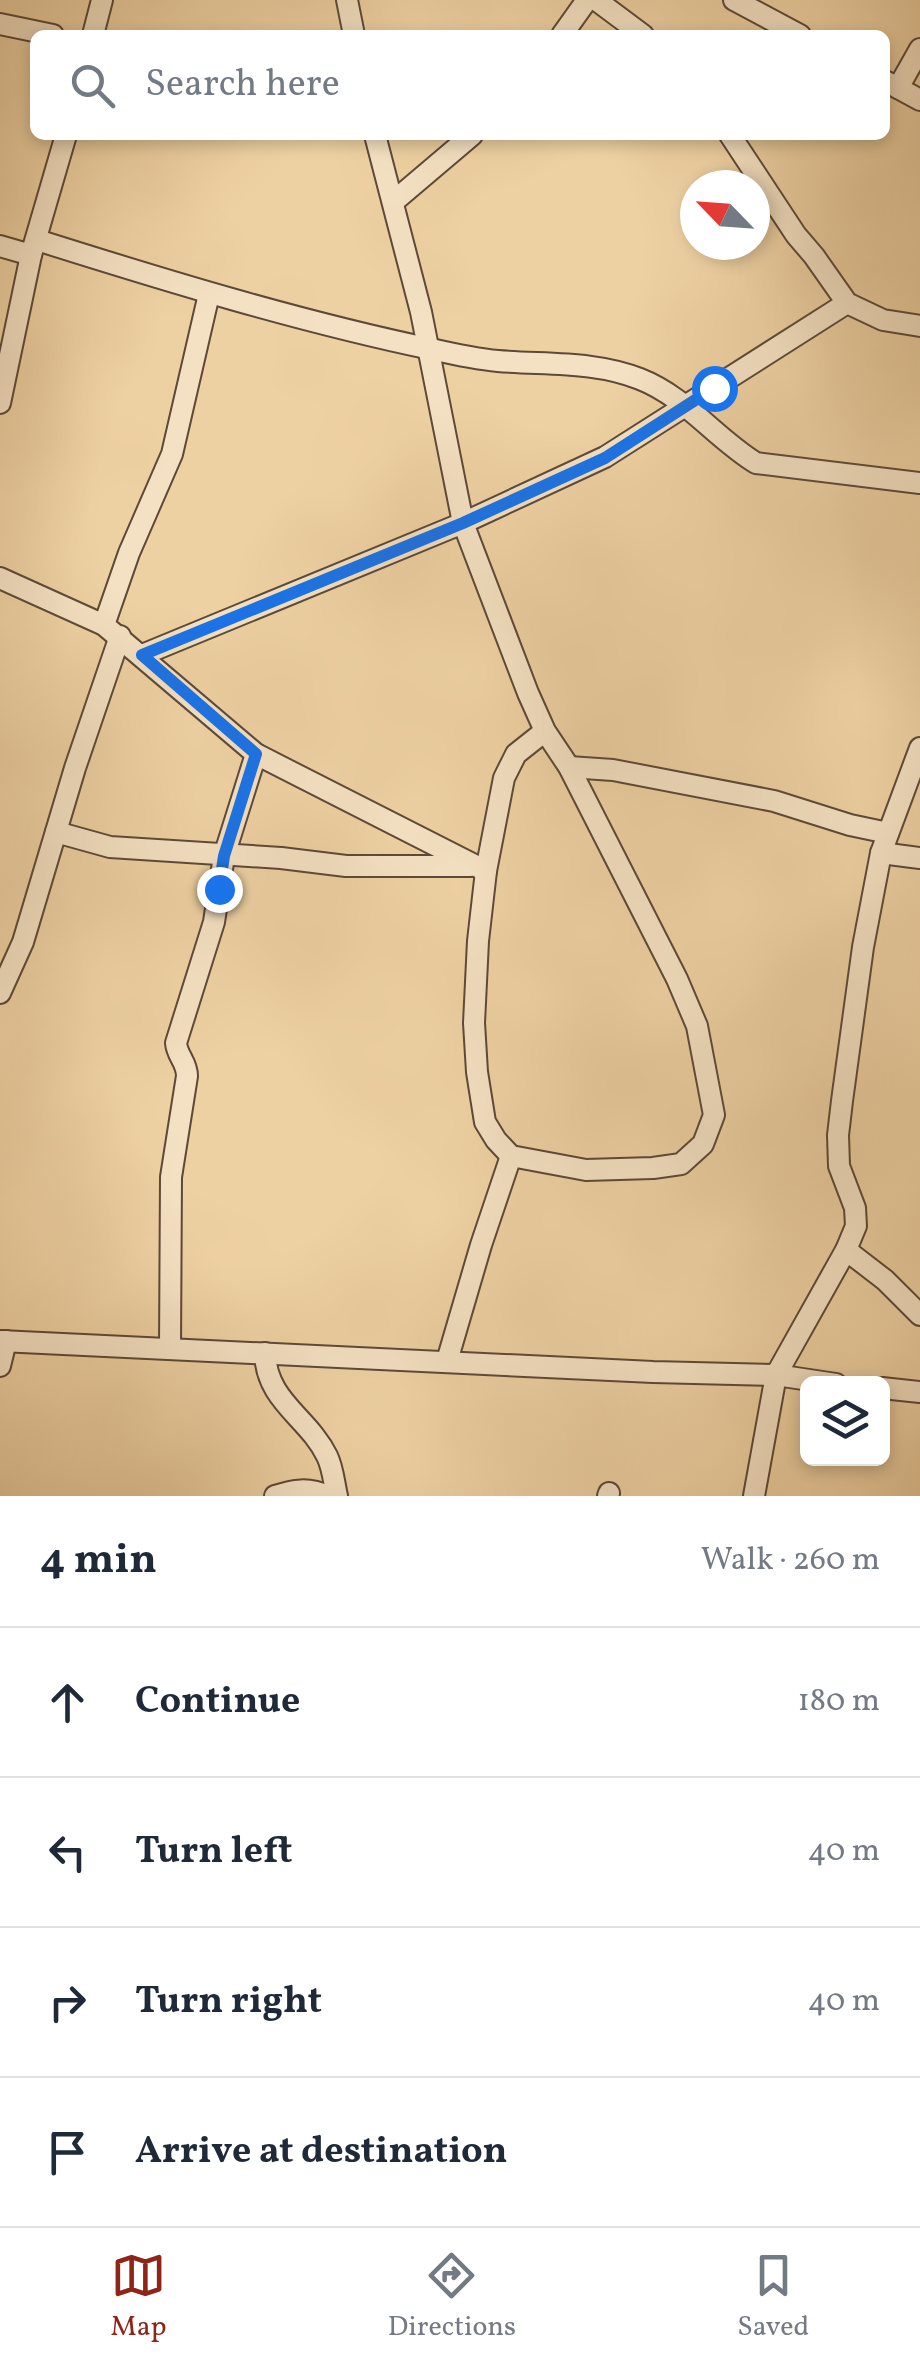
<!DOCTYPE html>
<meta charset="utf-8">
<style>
:root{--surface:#fff;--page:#f6f6f7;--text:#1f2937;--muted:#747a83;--line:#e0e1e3;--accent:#8f2418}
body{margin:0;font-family:Vollkorn,serif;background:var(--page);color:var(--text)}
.controls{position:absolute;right:30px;bottom:30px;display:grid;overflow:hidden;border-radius:15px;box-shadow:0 5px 15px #0003}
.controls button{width:90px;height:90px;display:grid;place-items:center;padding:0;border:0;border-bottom:2px solid var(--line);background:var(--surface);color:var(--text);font:50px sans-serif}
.compass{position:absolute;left:680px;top:170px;width:90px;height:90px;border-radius:50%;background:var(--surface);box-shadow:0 5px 15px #0003;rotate:295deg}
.stop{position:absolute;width:30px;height:30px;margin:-22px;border:8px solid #1a73e8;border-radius:50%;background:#fff}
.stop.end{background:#1a73e8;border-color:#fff;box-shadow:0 2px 10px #0008}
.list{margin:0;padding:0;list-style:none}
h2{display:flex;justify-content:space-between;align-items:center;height:130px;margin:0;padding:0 40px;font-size:42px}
h2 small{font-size:32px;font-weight:400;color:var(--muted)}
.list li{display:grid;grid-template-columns:65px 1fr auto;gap:30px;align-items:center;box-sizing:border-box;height:150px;padding:0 40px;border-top:2px solid var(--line)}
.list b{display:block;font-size:38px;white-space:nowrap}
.list em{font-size:32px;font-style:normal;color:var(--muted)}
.icon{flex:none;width:55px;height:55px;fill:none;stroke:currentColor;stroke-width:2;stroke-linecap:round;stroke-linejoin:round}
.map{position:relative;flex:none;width:920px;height:1496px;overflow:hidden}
.search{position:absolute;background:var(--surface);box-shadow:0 5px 15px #0003;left:30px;right:30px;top:30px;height:110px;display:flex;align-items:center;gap:25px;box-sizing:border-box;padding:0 35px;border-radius:15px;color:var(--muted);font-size:38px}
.sheet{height:730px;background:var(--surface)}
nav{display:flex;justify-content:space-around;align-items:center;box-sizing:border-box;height:140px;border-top:2px solid var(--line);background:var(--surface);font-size:28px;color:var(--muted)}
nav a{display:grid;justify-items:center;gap:5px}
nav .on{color:var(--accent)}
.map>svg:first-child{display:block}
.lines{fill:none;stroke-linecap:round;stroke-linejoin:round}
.minor-casing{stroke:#5d4938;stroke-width:24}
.minor{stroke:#f4e1c3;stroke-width:20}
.route{stroke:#1a73e8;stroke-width:12}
</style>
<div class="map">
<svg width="920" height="1496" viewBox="0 0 920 1496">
<rect width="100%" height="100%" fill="#eed1a3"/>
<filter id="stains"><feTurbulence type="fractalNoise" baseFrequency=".002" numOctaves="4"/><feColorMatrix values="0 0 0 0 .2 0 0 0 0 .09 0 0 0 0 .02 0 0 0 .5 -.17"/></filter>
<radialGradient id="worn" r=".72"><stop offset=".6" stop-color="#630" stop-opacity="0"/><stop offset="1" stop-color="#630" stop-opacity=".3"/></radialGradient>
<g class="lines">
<defs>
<g id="minor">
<path d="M347 0 354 35"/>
<path d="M596 0 643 35"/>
<path d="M734 0 800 35"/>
<path d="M0 24 53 35"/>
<path d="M93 35 102 0"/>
<path d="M562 35 587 0"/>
<path d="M885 81 920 100"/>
<path d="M898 88 920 49"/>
<path d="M375 135 421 312 463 523 528 693 545 731 569 767 677 979 697 1026 714 1115 703 1144 681 1164 653 1168 586 1170 511 1156 496 1140 485 1122 477 1072 474 1023 478 941 486 871 504 778 516 754 545 731"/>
<path d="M730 135 796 235 814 256 847 303 883 320 920 326"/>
<path d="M393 202 472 135"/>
<path d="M37 240C167 281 298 321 431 349 453 354 476 359 498 361 547 365 595 361 640 379 686 397 715 438 756 463L920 483"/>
<path d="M0 246 31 255"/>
<path d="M0 403 31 255 66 135"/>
<path d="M0 578 104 625 256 754 486 871"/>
<path d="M104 625 129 553 172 454 209 294"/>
<path d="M142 655 463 523 605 457 847 303"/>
<path d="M569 767 613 770 774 801 850 825 888 833"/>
<path d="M56 832 110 847 281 858 346 866H471"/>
<path d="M881 853 920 858"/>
<path d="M0 993 23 942 75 768 120 636"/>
<path d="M846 1250 885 1280 920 1315"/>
<path d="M0 1341 653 1372 776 1375 836 1384"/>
<path d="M170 1348 171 1177 187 1076C187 1062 177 1056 176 1043L214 922 224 856 256 754"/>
<path d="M265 1353C266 1401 308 1417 327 1456 333 1468 334 1483 337 1496"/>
<path d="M447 1361 481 1245 511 1156"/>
<path d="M0 1366 6 1341"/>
<path d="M882 1388 920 1392"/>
<path d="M275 1496C293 1490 309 1487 327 1496"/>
<path d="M608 1496 609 1493"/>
<path d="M754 1496 776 1375 846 1250 856 1226 855 1208 839 1166 838 1135 842 1101 863 947 881 853 920 748"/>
</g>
</defs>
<use href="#minor" class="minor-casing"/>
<use href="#minor" class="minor"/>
</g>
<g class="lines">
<path class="route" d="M219 889 224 856 256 754 142 655 463 523 605 458 714 388"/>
</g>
<rect width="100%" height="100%" filter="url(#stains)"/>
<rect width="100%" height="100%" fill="url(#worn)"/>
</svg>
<div class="controls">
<button><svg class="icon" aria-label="layers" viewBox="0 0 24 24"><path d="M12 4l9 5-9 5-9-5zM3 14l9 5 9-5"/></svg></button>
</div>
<svg class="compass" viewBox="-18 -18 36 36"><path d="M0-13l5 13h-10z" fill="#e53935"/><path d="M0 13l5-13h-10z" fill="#747a83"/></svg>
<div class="stop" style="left:714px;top:388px"></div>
<div class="stop end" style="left:219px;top:889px"></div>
<div class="search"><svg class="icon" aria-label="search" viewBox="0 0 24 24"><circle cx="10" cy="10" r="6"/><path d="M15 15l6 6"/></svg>Search here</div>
</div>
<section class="sheet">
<h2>4 min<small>Walk · 260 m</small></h2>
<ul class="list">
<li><svg class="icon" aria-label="ahead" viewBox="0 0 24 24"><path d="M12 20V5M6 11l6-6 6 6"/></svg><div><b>Continue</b></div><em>180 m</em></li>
<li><svg class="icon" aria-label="left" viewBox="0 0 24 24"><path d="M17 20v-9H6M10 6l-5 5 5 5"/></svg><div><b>Turn left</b></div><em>40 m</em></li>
<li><svg class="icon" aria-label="right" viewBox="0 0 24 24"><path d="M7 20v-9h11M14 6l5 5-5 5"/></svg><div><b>Turn right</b></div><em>40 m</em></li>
<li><svg class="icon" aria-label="arrive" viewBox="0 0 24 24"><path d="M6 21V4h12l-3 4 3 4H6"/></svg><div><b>Arrive at destination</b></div></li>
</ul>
</section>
<nav>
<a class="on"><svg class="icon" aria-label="map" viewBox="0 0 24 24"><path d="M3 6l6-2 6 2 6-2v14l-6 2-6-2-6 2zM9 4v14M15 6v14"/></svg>Map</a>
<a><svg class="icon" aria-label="directions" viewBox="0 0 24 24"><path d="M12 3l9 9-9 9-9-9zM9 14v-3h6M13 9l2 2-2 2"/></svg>Directions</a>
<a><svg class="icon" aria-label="saved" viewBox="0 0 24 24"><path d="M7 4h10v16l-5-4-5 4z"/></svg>Saved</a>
</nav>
